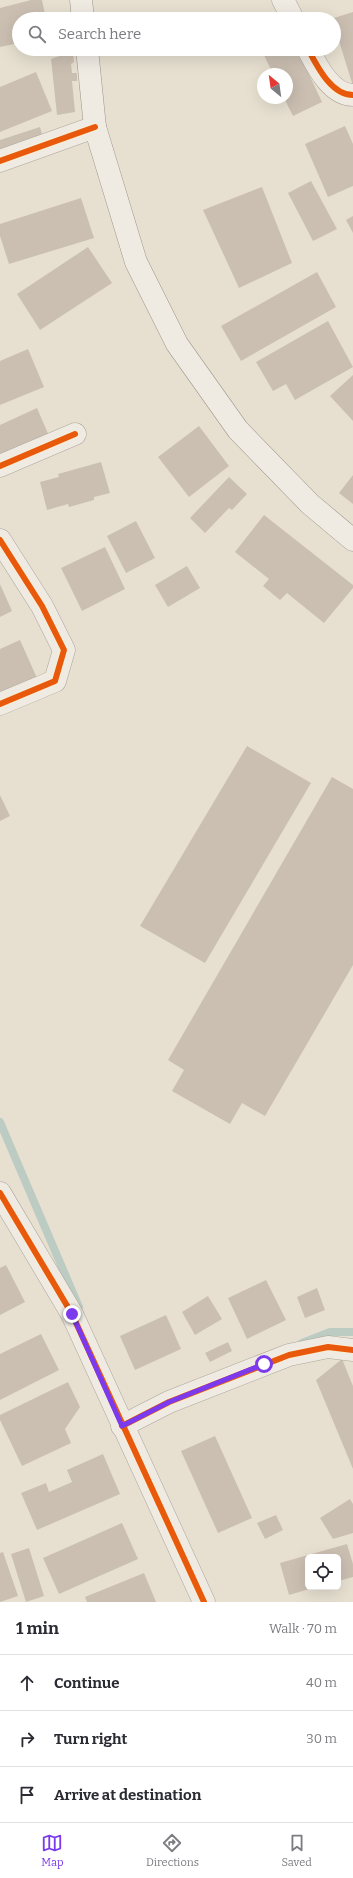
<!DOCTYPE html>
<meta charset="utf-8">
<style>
:root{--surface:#fff;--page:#f2f2f3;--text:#2b2b33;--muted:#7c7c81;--line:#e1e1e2;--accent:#7c3aed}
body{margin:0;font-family:Bitter,serif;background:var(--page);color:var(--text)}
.controls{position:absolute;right:12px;bottom:12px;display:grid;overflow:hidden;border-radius:6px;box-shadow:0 4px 16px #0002}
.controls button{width:36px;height:36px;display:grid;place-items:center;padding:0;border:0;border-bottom:1px solid var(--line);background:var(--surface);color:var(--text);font:20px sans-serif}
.compass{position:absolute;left:257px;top:68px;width:36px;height:36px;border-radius:50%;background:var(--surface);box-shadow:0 4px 16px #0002;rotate:331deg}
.stop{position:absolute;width:12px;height:12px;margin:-9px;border:3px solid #7c3aed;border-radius:50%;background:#fff}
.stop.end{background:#7c3aed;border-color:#fff;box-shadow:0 1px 4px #0008}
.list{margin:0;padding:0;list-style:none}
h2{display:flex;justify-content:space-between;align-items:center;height:52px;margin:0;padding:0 16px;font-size:17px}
h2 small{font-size:13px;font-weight:400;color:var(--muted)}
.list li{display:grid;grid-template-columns:26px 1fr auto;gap:12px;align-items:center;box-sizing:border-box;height:56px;padding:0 16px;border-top:1px solid var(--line)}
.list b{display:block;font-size:15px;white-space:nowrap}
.list em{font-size:13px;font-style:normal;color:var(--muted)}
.icon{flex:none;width:22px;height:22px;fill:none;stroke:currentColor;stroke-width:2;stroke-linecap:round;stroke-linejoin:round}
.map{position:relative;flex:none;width:353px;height:1602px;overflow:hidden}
.search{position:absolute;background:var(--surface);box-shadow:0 4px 16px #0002;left:12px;right:12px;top:12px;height:44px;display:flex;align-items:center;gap:10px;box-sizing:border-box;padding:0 14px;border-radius:22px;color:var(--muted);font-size:15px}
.sheet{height:220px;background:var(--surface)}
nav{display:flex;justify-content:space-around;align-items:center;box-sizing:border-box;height:56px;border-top:1px solid var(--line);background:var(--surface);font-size:11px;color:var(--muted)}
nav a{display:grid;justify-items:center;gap:2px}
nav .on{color:var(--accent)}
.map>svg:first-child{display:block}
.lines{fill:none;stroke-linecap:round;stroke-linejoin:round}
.stream{stroke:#bcccc2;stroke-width:8}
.building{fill:#cbbfb2}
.minor-casing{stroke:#ada599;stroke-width:23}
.secondary-casing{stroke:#9c958a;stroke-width:23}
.minor{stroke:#efebe3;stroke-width:22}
.secondary{stroke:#efebe3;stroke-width:22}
.cycleway-casing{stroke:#f7eed8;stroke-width:8}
.cycleway{stroke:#e8590c;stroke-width:6}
.route{stroke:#7c3aed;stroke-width:5}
</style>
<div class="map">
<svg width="353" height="1602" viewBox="0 0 353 1602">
<rect width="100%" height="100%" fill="#e7e0d1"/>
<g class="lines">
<g class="stream">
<path d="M0 1122 79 1307"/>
<path d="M302 1343 330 1332H353"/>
</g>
</g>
<g class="building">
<path d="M31 0H42L46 19H19V43L0 47V8Z"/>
<path d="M353 12V86L334 25V18Z"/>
<path d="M261 49H297L322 102 293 116 284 98H287V74H273Z"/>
<path d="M73 51 74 62 71 64 72 73H77V81H72L75 112 57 115 51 59Z"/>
<path d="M36 72 52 111 0 132V87Z"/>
<path d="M345 126 353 144V186L328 197 305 144Z"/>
<path d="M40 127 45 145 0 159V140Z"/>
<path d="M311 181 337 229 313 241 288 193Z"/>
<path d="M262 187 292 263 239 288 203 210Z"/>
<path d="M81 198 94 238 9 264 0 236V224Z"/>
<path d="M353 216V233L346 220Z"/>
<path d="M88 247 112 283 40 330 17 294Z"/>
<path d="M317 272 336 307 241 361 221 326Z"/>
<path d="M328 321 353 367 295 400 286 384 273 391 256 362Z"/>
<path d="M28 349 44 387 0 405V361Z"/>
<path d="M353 375V421L330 396Z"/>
<path d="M37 408 53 445 0 468V425Z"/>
<path d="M199 426 229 466 189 497 158 457Z"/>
<path d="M101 462 110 493 94 497V500L69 507 68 504 47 510 40 482 59 477 58 474Z"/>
<path d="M353 475V504L339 493Z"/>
<path d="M229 477 247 494 232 510 229 508 205 533 190 518Z"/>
<path d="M264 515 353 585V588L324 623 287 593 280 600 263 586 269 579 235 552Z"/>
<path d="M136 521 155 558 126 573 107 536Z"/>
<path d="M105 547 125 589 82 611 61 568Z"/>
<path d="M187 566 200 588 168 607 155 585Z"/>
<path d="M0 584 12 611 0 617Z"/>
<path d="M20 640 37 678 0 695V649Z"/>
<path d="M247 746 311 783 205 963 140 926Z"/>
<path d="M332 777 353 789V965L265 1116 242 1103 230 1124 172 1091 184 1070 168 1060Z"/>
<path d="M0 795 10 816 0 821Z"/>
<path d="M6 1265 25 1302 0 1315V1268Z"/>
<path d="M266 1280 286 1320 247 1339 228 1298Z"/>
<path d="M317 1288 325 1310 305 1318 297 1297Z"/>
<path d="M208 1296 222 1319 195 1335 182 1312Z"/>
<path d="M166 1315 181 1349 135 1370 120 1336Z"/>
<path d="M41 1334 59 1370 0 1400V1354Z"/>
<path d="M228 1342 232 1351 210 1362 205 1353Z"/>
<path d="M342 1359 353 1386V1469L316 1380Z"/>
<path d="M68 1382 80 1407 65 1429 71 1443 22 1466 0 1420V1415Z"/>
<path d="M215 1436 252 1518 218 1533 181 1451Z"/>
<path d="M103 1454 120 1494 37 1530 21 1493 46 1483 49 1492 72 1482 67 1470Z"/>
<path d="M350 1499 353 1504V1533L333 1539 320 1518Z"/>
<path d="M276 1515 283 1530 265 1539 257 1523Z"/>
<path d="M122 1523 138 1559 59 1594 43 1558Z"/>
<path d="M347 1544 353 1564V1577L338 1581V1557H308V1587H316L289 1595 280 1563Z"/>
<path d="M29 1548 44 1596 26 1602 11 1554Z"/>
<path d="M3 1552 18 1596 0 1602V1553Z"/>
<path d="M144 1573 156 1602H87L85 1597Z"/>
</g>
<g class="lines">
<defs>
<g id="minor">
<path d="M283 0 293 19"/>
<path d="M308 49C317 66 331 95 353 95"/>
<path d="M0 161 95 127"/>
<path d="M0 466 75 434"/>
<path d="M0 540 42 606 64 650 55 681 0 704"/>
<path d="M0 1193 72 1314 204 1602"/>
<path d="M122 1426 169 1402 289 1355 328 1347 353 1350"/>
</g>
<g id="secondary">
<path d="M81 0 83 19"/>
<path d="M87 49 95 127 136 262 177 344 238 430 310 504 353 540"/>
</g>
</defs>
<use href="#minor" class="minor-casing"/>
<use href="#secondary" class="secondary-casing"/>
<use href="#minor" class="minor"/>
<use href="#secondary" class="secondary"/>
<defs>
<g id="cycleway">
<path d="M308 49C317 66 331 95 353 95"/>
<path d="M0 161 95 127"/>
<path d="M0 466 75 434"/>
<path d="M0 540 42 606 64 650 55 681 0 704"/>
<path d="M0 1193 72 1314 204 1602"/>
<path d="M122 1426 169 1402 289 1355 328 1347 353 1350"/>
</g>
</defs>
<use href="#cycleway" class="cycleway-casing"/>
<use href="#cycleway" class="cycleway"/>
</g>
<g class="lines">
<path class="route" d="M72 1314 122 1426 169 1402 264 1364"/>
</g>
</svg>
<div class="controls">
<button><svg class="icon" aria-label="locate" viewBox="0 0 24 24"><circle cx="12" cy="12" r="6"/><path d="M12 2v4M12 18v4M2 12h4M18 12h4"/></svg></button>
</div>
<svg class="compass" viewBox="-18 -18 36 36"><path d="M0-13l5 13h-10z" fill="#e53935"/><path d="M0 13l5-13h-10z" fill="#7c7c81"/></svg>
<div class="stop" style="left:264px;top:1364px"></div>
<div class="stop end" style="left:72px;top:1314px"></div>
<div class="search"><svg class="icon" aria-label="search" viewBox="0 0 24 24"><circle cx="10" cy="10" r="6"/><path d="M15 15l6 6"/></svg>Search here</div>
</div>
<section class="sheet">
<h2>1 min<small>Walk · 70 m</small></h2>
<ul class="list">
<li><svg class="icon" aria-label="ahead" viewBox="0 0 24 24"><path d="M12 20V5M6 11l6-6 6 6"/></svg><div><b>Continue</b></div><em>40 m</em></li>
<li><svg class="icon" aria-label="right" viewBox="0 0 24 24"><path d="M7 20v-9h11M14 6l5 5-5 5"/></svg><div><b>Turn right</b></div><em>30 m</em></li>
<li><svg class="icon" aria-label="arrive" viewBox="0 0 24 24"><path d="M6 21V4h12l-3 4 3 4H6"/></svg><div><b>Arrive at destination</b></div></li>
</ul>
</section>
<nav>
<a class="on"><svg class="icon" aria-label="map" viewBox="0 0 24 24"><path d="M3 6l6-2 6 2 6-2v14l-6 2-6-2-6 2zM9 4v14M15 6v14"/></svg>Map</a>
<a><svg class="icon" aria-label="directions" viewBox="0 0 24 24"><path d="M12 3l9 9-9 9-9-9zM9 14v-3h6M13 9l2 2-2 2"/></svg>Directions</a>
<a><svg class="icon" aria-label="saved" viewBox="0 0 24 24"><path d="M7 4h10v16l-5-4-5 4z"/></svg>Saved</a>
</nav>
